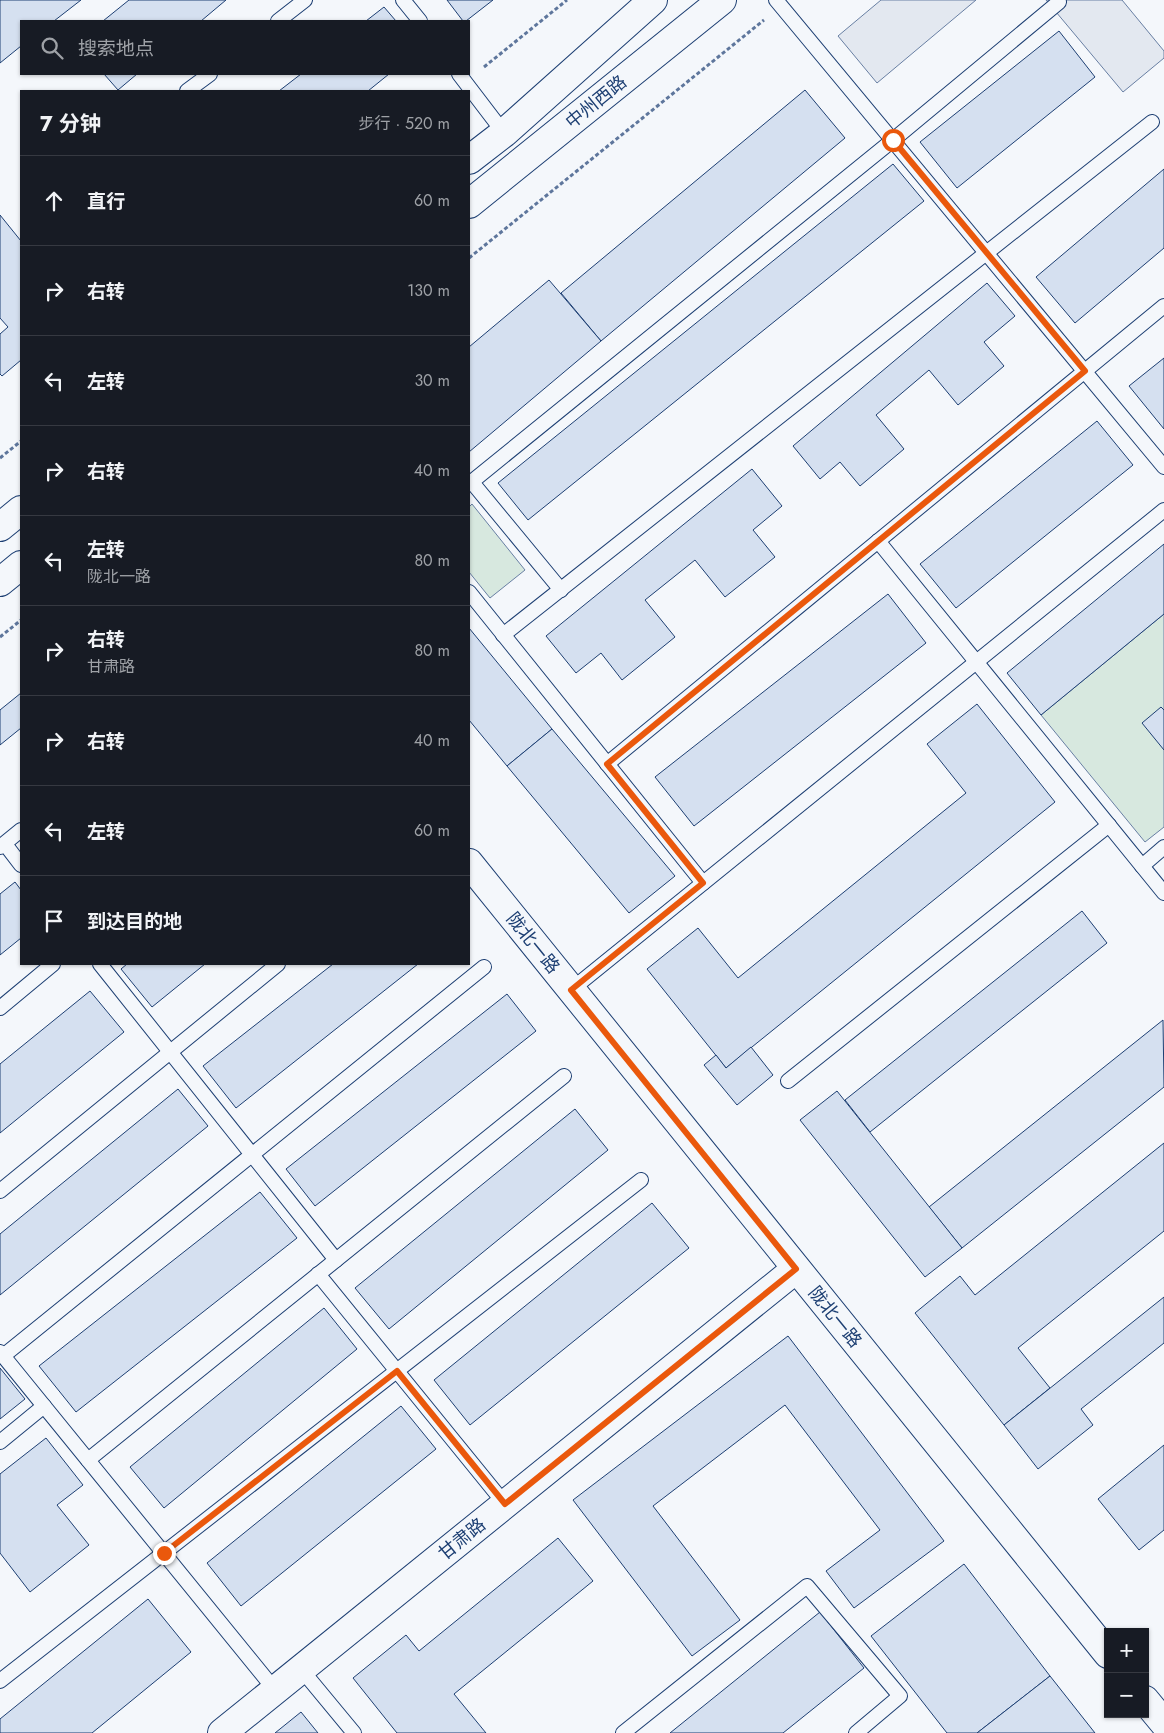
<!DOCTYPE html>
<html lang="zh">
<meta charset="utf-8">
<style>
:root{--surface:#171b24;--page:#20242c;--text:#f1f3f6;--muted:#9ea1a6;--line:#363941}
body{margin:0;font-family:Jost,"Noto Sans SC",sans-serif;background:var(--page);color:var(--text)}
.controls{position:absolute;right:15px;bottom:15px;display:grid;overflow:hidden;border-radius:0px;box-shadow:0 1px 4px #0004}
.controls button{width:45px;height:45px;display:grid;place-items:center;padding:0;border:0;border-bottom:1px solid var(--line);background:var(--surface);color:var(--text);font:25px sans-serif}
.stop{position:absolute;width:15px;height:15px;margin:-11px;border:4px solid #ea580c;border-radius:50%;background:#fff}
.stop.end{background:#ea580c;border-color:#fff;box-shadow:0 1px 5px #0008}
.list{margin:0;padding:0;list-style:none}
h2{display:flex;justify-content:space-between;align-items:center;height:65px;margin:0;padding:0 20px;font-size:21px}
h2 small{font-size:16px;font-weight:400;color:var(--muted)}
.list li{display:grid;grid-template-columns:32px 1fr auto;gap:15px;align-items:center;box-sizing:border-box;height:90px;padding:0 20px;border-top:1px solid var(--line)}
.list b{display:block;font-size:19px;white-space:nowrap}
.list p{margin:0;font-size:16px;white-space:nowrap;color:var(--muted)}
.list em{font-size:16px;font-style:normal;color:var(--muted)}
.icon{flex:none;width:28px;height:28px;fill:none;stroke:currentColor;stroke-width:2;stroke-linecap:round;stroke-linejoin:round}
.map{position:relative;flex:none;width:1164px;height:1733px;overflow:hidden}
.search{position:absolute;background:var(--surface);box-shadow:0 1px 4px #0004;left:20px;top:20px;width:450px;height:55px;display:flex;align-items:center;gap:12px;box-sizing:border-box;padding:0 18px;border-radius:0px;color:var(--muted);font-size:19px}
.panel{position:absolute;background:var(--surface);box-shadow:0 1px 4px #0004;left:20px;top:90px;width:450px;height:875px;border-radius:0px}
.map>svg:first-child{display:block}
.green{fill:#d7e8df;stroke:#687fa3}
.parking{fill:#e3e8f0;stroke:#687fa3}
.building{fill:#d5e0f0;stroke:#1d3f73}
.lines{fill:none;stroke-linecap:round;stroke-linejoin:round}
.lane-casing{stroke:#1d3f73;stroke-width:16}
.street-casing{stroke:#1d3f73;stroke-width:30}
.primary-casing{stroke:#1d3f73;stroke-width:30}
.path{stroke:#5e769c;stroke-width:3;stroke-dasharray:4 2.5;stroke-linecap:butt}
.lane{stroke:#f4f7fb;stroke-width:14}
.street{stroke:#f4f7fb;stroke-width:28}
.primary{stroke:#f4f7fb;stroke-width:28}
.route{stroke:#ea580c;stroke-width:6}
.labels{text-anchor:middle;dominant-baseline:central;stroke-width:4;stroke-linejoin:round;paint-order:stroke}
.street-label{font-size:18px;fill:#1d3f73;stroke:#f4f7fb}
</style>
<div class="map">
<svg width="1164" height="1733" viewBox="0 0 1164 1733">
<rect width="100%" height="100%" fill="#f4f7fb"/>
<g class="green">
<path d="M472 504 525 570 490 598 469 572V507Z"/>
<path d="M1164 614V827L1145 842 1041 715Z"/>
</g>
<g class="parking">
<path d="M881 0H976L877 83 838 36Z"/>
<path d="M1046 0H1122L1164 51V58L1123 92Z"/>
</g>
<g class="building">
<path d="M0 0H81L54 21H21V46L0 63Z"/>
<path d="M129 0H226L201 21H103Z"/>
<path d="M447 0H493L466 21H463Z"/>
<path d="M384 7 396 21H366Z"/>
<path d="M1059 31 1095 77 957 188 920 142Z"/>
<path d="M104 74H137L118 90Z"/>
<path d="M301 74H389L368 91H279Z"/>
<path d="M805 90 845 138 601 341 561 293Z"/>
<path d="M893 164 924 201 528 520 498 483Z"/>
<path d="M1164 169V248L1075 323 1036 277Z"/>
<path d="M0 215 21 241V360L2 376 0 374V334L8 327 0 318Z"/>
<path d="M549 280 601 341 469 452V347Z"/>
<path d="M987 283 1015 316 984 342 1004 366 958 405 929 370 876 415 904 449 860 486 840 462 820 479 793 446Z"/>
<path d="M1164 358V429L1129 386Z"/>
<path d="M1097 421 1133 465 956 608 920 564Z"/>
<path d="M752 469 782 506 753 530 775 557 725 597 695 560 645 600 675 637 622 680 601 653 576 673 546 636Z"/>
<path d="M1164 544V614L1041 715 1007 673Z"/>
<path d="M888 594 926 643 694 826 655 777Z"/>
<path d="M469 628 552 729 507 766 469 720Z"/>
<path d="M21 693V728L0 745V710Z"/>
<path d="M977 704 1055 802 726 1068 647 969 698 928 738 978 966 793 927 744Z"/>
<path d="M1161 707 1164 710V750L1142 723Z"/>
<path d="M552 729 675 876 629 913 507 766Z"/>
<path d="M15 882 21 890V938L0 955V894Z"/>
<path d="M1082 911 1107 943 870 1132 845 1100Z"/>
<path d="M127 964H205L152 1007 121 969Z"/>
<path d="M333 964H418L236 1108 203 1066Z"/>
<path d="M90 991 124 1032 0 1133V1064Z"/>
<path d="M507 994 536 1031 315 1206 286 1169Z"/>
<path d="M1163 1020 1164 1087 962 1248 929 1207Z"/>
<path d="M751 1047 773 1075 737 1105 704 1065 716 1055 726 1068Z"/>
<path d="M178 1089 208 1126 0 1295V1234Z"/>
<path d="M837 1091 962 1248 925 1277 800 1120Z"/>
<path d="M575 1109 608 1150 389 1329 355 1288Z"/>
<path d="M1164 1143V1231L1018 1348 1050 1388 1004 1425 915 1313 960 1276 975 1295Z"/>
<path d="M260 1192 297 1238 76 1412 39 1366Z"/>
<path d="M652 1203 689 1248 470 1425 434 1380Z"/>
<path d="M1164 1297V1343L1081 1409 1093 1425 1038 1469 1004 1425Z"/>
<path d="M324 1308 357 1349 164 1508 130 1467Z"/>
<path d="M788 1336 944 1541 854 1608 826 1571 880 1530 785 1405 653 1506 740 1620 692 1656 573 1500Z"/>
<path d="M0 1368 25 1399 0 1419Z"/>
<path d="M401 1406 436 1449 241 1606 207 1563Z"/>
<path d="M46 1438 83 1485 57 1505 89 1545 30 1592 0 1553V1474Z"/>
<path d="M1164 1445V1530L1139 1550 1098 1499Z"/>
<path d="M558 1538 593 1581 454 1694 486 1733H397L353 1678 406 1635 419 1651Z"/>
<path d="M964 1564 1050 1676 977 1733H947L871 1636Z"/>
<path d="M148 1599 191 1652 92 1733H0V1719Z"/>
<path d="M820 1612 864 1668 783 1733H670Z"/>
<path d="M1050 1676 1095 1733H977Z"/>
<path d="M301 1712 318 1733H275Z"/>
</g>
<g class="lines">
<defs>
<g id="lane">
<path d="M403 0 420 21"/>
<path d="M776 0 1164 467"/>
<path d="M278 21 305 0"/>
<path d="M459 74 504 133"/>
<path d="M187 91 210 74"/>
<path d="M471 481 561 590"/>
<path d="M469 484 893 140 1059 2"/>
<path d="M878 541 1164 893"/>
<path d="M469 592 703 883"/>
<path d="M503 635 1152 122"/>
<path d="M607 764 1164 306"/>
<path d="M5 844 21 865"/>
<path d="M0 847 21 830"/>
<path d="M1142 866 1164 847"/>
<path d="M100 964 336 1260"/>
<path d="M571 990 1164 510"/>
<path d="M0 1008 53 964"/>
<path d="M788 1081 1109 825"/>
<path d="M0 1191 278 964"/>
<path d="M318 1274 505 1504"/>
<path d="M0 1352 275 1690"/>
<path d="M3 1356 484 967"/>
<path d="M0 1442 44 1406"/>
<path d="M88 1460 564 1076"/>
<path d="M301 1669 354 1733"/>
<path d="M0 1681 641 1180"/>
<path d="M623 1733 807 1586 900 1696 856 1733"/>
</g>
<g id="street">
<path d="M469 863 1108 1654"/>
<path d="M1145 1700 1164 1723"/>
<path d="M222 1733 796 1269"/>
</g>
<g id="primary">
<path d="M469 160 504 133 653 0"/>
<path d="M469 204 722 0"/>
<path d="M0 527 21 510"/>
<path d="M0 582 21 565"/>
</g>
</defs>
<use href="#lane" class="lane-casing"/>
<use href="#street" class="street-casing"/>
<use href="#primary" class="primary-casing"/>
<g class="path">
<path d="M484 67 567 0"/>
<path d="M469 258 764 20"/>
<path d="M0 458 21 441"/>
<path d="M0 637 21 620"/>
</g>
<use href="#lane" class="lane"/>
<use href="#street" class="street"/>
<use href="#primary" class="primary"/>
</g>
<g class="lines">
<path class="route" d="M164 1553 397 1371 505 1504 796 1269 571 990 703 883 607 764 1085 371 893 140"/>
</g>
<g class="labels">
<g class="street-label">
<text transform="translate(596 102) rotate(-39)">中州西路</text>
<text transform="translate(533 943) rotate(51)">陇北一路</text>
<text transform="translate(835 1317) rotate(51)">陇北一路</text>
<text transform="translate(462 1539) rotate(-39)">甘肃路</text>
</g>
</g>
</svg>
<div class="controls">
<button>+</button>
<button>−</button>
</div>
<div class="stop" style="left:893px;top:140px"></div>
<div class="stop end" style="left:164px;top:1553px"></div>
<div class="search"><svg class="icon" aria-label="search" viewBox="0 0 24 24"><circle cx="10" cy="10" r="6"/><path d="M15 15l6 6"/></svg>搜索地点</div>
<section class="panel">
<h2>7 分钟<small>步行 · 520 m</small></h2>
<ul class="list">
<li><svg class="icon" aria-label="ahead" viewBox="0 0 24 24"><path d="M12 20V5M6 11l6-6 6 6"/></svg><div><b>直行</b></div><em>60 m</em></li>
<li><svg class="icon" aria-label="right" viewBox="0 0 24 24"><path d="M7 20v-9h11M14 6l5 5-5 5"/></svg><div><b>右转</b></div><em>130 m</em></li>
<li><svg class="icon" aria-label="left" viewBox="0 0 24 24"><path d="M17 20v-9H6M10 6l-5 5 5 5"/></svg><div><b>左转</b></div><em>30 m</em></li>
<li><svg class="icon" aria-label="right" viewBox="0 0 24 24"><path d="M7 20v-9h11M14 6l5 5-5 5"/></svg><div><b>右转</b></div><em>40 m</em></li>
<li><svg class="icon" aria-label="left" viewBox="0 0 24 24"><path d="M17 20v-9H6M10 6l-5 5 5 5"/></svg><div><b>左转</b><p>陇北一路</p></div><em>80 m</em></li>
<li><svg class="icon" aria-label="right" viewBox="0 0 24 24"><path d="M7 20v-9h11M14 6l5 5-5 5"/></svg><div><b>右转</b><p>甘肃路</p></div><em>80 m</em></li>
<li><svg class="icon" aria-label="right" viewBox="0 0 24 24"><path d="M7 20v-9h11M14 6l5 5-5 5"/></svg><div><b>右转</b></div><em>40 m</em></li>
<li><svg class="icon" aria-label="left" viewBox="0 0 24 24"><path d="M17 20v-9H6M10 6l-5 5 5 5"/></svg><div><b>左转</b></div><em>60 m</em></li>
<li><svg class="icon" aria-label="arrive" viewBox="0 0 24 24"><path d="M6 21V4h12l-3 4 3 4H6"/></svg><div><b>到达目的地</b></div></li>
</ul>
</section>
</div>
